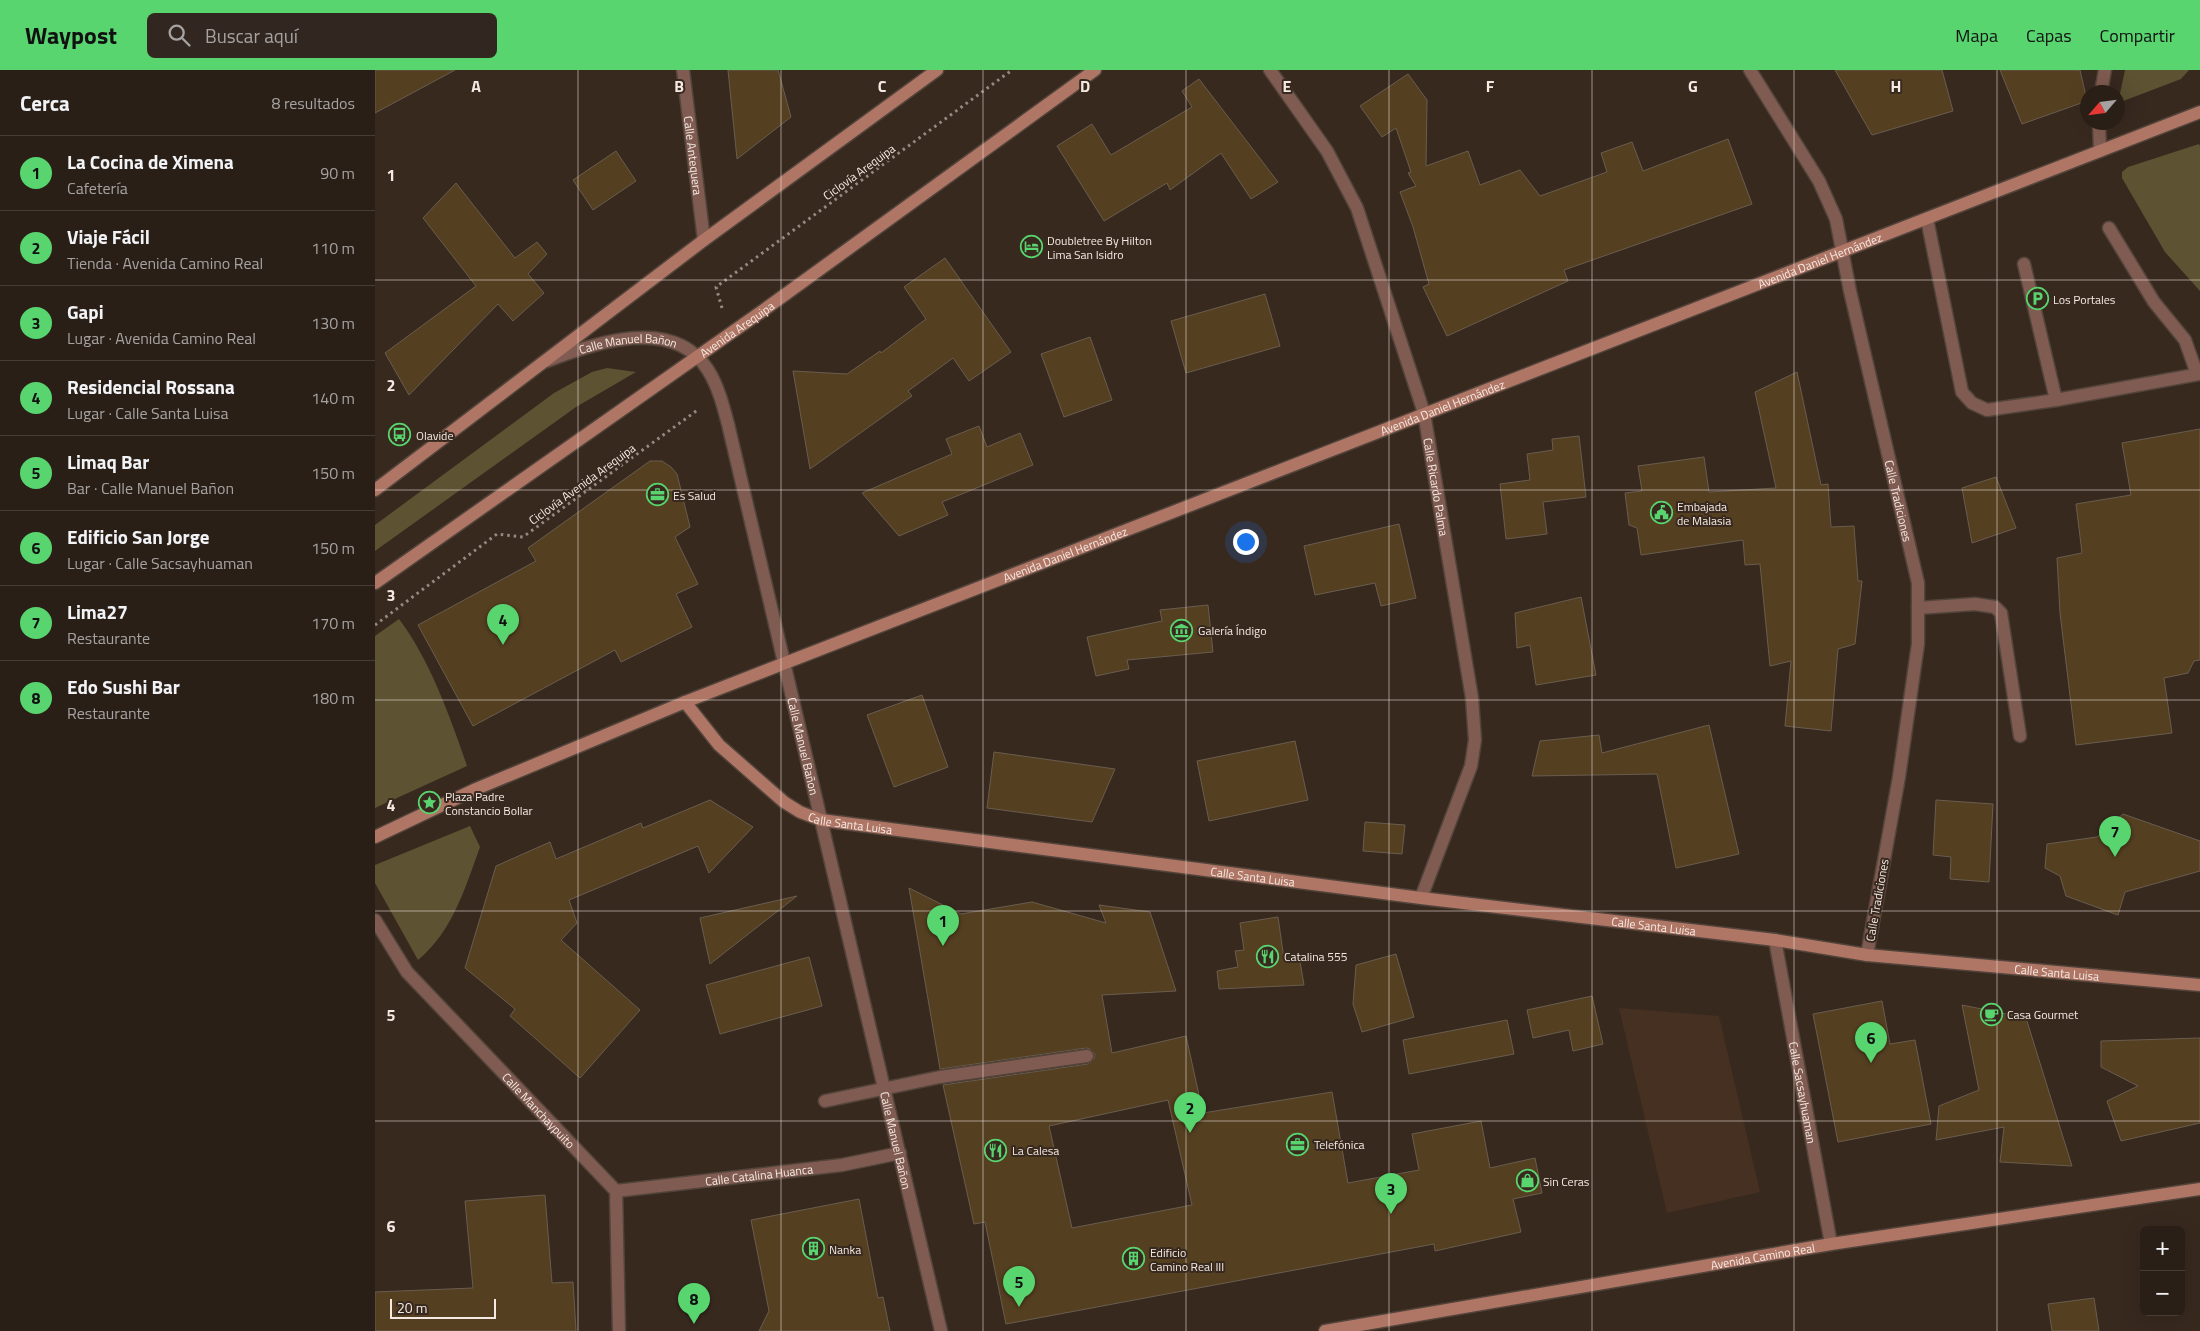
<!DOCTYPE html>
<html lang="es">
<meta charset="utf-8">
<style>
:root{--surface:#2a1f17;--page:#322720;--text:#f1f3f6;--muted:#a5a2a1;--line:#463d36;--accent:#58d56f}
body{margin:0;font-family:"Titillium Web",sans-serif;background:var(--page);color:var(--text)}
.controls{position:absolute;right:15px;bottom:15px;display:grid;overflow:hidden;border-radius:8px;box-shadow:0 5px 20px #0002}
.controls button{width:45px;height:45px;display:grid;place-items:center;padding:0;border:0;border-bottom:1px solid var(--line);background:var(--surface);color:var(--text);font:25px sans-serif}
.compass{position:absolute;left:1705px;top:15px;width:45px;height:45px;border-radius:50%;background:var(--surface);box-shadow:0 5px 20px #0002;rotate:242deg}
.scale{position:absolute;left:15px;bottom:12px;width:106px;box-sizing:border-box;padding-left:5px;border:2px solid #f4eae3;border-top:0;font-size:14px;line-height:18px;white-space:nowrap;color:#f4eae3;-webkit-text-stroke:4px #38291f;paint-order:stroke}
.you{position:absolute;left:870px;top:471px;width:18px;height:18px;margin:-12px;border:4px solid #fff;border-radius:50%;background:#1a73e8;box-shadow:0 0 0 8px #1a73e833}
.badge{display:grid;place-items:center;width:32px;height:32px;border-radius:50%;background:var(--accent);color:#111;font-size:16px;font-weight:700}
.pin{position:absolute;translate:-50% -41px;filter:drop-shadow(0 1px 2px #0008)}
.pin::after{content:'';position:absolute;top:26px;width:18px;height:15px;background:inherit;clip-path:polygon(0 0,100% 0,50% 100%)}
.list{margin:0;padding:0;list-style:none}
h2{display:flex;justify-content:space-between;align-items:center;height:65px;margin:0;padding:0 20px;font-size:21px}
h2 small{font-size:16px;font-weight:400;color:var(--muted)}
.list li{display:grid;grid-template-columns:32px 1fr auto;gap:15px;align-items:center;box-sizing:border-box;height:75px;padding:0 20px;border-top:1px solid var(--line)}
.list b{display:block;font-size:19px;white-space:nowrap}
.list p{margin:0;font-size:16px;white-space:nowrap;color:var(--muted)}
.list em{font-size:16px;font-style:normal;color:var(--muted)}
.icon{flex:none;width:28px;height:28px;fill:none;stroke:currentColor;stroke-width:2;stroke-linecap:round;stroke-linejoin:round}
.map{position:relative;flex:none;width:1825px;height:1261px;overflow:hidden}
header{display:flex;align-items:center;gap:30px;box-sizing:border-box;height:70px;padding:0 25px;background:var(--accent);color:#111}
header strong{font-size:24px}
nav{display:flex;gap:28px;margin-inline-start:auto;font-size:18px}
.search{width:350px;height:45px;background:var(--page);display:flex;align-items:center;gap:12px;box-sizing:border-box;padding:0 18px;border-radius:8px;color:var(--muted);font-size:19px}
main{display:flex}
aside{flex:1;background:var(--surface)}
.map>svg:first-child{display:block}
.built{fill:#453022}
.green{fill:#5d5333}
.building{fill:#553f21;stroke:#695d4e;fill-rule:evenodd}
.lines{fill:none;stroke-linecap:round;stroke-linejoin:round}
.lane-casing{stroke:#52443a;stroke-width:15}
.street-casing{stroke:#52443a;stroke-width:15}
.secondary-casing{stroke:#52443a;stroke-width:15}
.path{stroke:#968981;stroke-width:3;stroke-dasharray:2.5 4;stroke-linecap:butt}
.lane{stroke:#805b51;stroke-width:12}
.street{stroke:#805b51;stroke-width:12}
.secondary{stroke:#af7565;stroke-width:12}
.grid{fill:none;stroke:#f4eae3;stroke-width:1;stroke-opacity:0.55}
.labels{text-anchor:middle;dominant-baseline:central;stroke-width:4;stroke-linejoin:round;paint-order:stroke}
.street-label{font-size:12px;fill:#f4eae3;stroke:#38291f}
.poi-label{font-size:12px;fill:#f4eae3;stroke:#38291f;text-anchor:start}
.grid-label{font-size:16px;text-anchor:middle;font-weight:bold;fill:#f4eae3;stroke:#38291f;stroke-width:4;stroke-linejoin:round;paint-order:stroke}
</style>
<header>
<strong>Waypost</strong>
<div class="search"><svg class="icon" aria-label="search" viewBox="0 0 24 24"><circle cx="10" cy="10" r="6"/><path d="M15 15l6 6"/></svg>Buscar aquí</div>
<nav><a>Mapa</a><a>Capas</a><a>Compartir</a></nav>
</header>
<main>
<aside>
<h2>Cerca<small>8 resultados</small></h2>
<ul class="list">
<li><span class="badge">1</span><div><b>La Cocina de Ximena</b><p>Cafetería</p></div><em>90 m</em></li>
<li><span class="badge">2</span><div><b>Viaje Fácil</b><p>Tienda · Avenida Camino Real</p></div><em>110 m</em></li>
<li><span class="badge">3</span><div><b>Gapi</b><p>Lugar · Avenida Camino Real</p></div><em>130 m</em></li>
<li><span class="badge">4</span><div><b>Residencial Rossana</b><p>Lugar · Calle Santa Luisa</p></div><em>140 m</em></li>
<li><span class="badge">5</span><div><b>Limaq Bar</b><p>Bar · Calle Manuel Bañon</p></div><em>150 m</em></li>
<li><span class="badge">6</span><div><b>Edificio San Jorge</b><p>Lugar · Calle Sacsayhuaman</p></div><em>150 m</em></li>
<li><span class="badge">7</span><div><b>Lima27</b><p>Restaurante</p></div><em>170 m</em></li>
<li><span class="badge">8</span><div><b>Edo Sushi Bar</b><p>Restaurante</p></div><em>180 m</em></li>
</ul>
</aside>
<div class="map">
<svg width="1825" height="1261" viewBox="0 0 1825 1261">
<rect width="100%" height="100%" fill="#38291f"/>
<path class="built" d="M1244 938 1344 946 1385 1122 1292 1143Z"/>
<g class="green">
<path d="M1750 0H1814L1806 9 1743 33Z"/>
<path d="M1824 74 1825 76V221L1790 182 1747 108V102L1753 97Z"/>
<path d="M232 298 261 302 201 337 0 481V455L179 323 217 302Z"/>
<path d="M24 549C55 590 75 647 92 696L0 738V566Z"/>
<path d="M95 756 105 777C90 818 78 861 43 890L0 813V795Z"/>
</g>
<g class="building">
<path d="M0 0H80L0 43Z"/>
<path d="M353 0H403L416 47 362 89Z"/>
<path d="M1460 0H1567L1578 41 1497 65Z"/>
<path d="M1625 0H1705L1712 31 1647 54Z"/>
<path d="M1033 4 1052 30 1051 96 1093 81 1105 115 1145 100 1165 126 1232 102 1226 83 1257 72 1268 101 1353 69 1377 134 1189 200 1193 211 1072 266 1048 217 1054 214 1038 157 1025 122 1041 116 1033 103 1036 102 1021 58 1007 67 985 36Z"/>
<path d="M824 9 903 112 876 129 846 83 795 120 792 113 729 151 682 76 717 54 736 85 817 37 807 21Z"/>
<path d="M241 81 261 111 218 140 198 110Z"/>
<path d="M81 113 140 188 162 172 172 184 153 204 169 223 138 251 123 234 34 325 10 283 101 216 48 148Z"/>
<path d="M570 188 636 282 594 311 578 288 533 321 537 326 435 399 418 301 472 304 505 281 506 283 551 249 529 217Z"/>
<path d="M890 224 905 276 811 303 796 251Z"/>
<path d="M715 267 737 330 689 347 666 284Z"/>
<path d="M1422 302 1446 415 1453 414 1456 457 1479 456 1483 511H1487L1480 574 1463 579 1456 661 1410 656 1416 591 1395 596 1385 494 1370 495 1368 470 1266 485 1262 458 1254 455 1250 423 1267 421 1263 396 1329 387 1334 422 1401 418 1380 322Z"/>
<path d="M604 356 612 377 645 363 658 395 567 432 573 445 524 466 487 423 577 384 571 369Z"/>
<path d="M1825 359V590L1819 591 1813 603 1789 608 1797 663 1701 675 1685 543 1682 488 1707 483 1701 434 1756 425 1747 373Z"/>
<path d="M1204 366 1211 427 1168 432 1172 464 1131 469 1125 414 1155 410 1152 384 1178 380 1177 369Z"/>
<path d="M275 391H287L296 397 302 404 315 457 300 467 323 514 301 524 317 557 246 592 240 580 98 656 43 555 161 491 153 478Z"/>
<path d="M1621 407 1641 458 1597 473 1587 418Z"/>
<path d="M1024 454 1041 528 1006 536 1000 513 940 525 929 476Z"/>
<path d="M1206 527 1221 605 1161 615 1155 575 1142 578 1140 543Z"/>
<path d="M833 535 838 582 752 590 754 599 721 606 712 567 787 551 785 540Z"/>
<path d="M547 625 573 697 519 717 492 645Z"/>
<path d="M1334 655 1364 784 1301 798 1282 704 1157 706 1165 671 1224 665 1227 683Z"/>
<path d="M920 671 933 730 834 751 822 691Z"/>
<path d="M619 682 740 699 717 752 612 738Z"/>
<path d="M335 730 378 757 334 803 323 776 194 830 202 853 186 870 265 940 205 1008 135 946 140 939 90 898 121 796 175 772 181 789 266 753 268 758Z"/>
<path d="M1561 730 1618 734 1614 812 1575 809 1576 787 1558 785Z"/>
<path d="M1748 744 1825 771V801L1750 822 1743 845 1691 826 1685 806 1670 798 1672 774 1722 767Z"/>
<path d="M990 752 1030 755 1027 784 988 781Z"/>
<path d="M534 818 586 844 657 832 731 853 724 835 775 842 801 921 727 925 737 983 811 966 828 1043 957 1022 973 1113 1044 1100 1037 1064 1106 1051 1115 1098 1160 1088 1167 1123 1138 1129 1146 1162 1060 1181 1059 1174 631 1254 610 1152 599 1154 568 1015 713 994 719 989 720 984 715 979 711 978 565 999ZM793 1030 817 1135 697 1158 674 1056Z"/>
<path d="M422 826 335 894 325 848Z"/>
<path d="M903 847 909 889 924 886 929 915 844 919 842 901 863 897 860 881 869 880 865 853Z"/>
<path d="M1021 884 1039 947 987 962 978 934 981 895Z"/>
<path d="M434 887 447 936 345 964 331 915Z"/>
<path d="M1217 926 1228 974 1198 981 1194 960 1158 968 1152 940Z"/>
<path d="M1507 931 1515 974 1540 970 1556 1054 1463 1072 1438 944Z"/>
<path d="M1587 935 1651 948 1697 1096 1625 1092 1629 1057 1561 1070 1564 1036 1604 1020Z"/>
<path d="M1132 950 1139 984 1034 1004 1028 970Z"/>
<path d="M1825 968V1053L1746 1071 1732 1031 1763 1016 1726 997V971Z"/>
<path d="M170 1125 177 1213 198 1212 201 1261H0V1222L98 1218 90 1131Z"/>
<path d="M484 1129 503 1228 508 1227 515 1261H384L394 1241 376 1150Z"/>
<path d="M1719 1228 1724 1261H1677L1673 1234Z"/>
</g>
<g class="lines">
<defs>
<g id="lane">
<path d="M1726 22 1730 0"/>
<path d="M1724 52 1725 81"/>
<path d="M1552 149 1587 322 1597 333 1612 340 1681 330 1825 304"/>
<path d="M1734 158 1779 232 1810 270 1822 304"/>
<path d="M1649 194 1681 330"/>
<path d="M1543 538 1600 534 1620 537 1626 543 1645 666"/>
<path d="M450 1031 565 1007 712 986"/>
</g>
<g id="street">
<path id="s1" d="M308 0 329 170"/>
<path id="s2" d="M895 0 952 81 982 138 1049 343 1097 628 1100 670 1096 696 1046 828"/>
<path id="s3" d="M1375 0 1444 111 1461 149 1475 221 1543 513V574L1524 707 1492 885"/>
<path id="s4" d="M172 291C219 273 299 245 333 300 343 316 348 335 353 354L566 1261"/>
<path id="s5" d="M0 850 32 902 241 1121 244 1261"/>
<path id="s6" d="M1400 870 1456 1174"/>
<path id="s7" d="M241 1121 467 1095 525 1083"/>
</g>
<g id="secondary">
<path d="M0 420 329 170 562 0"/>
<path id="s8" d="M0 513 386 242 720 0"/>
<path id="s9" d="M310 632 344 675 409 732 425 742 446 750 1046 828 1400 870 1492 885 1825 915"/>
<path id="s10" d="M0 767 101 719 310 632 1825 42"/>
<path id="s11" d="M950 1261 1456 1174 1825 1119"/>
</g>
</defs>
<use href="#lane" class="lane-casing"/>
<use href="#street" class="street-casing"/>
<use href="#secondary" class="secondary-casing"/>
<g class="path">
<path d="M347 238 341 217 637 0"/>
<path d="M0 555 122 464 148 467 324 339"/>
</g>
<use href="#lane" class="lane"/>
<use href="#street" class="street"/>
<use href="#secondary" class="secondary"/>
</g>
<path class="grid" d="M203 0V1261M406 0V1261M608 0V1261M811 0V1261M1014 0V1261M1217 0V1261M1419 0V1261M1622 0V1261M0 210H1825M0 420H1825M0 630H1825M0 841H1825M0 1051H1825"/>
<defs>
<symbol id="hotel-ring" viewBox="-11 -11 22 22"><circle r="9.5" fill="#38291f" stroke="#58d56f" stroke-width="1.5"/><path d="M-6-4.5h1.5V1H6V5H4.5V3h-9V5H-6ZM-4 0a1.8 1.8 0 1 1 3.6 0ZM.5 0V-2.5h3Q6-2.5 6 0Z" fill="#58d56f"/></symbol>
<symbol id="parking-ring" viewBox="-11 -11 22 22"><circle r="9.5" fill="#38291f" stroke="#58d56f" stroke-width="1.5"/><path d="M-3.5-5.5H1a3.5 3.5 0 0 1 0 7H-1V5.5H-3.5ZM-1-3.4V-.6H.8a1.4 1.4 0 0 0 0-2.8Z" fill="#58d56f"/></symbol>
<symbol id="bus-ring" viewBox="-11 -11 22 22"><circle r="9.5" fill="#38291f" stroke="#58d56f" stroke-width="1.5"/><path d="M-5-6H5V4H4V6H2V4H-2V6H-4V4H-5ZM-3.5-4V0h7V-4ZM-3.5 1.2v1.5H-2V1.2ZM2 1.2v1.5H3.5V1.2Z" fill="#58d56f"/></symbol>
<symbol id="office-ring" viewBox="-11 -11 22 22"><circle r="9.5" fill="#38291f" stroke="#58d56f" stroke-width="1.5"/><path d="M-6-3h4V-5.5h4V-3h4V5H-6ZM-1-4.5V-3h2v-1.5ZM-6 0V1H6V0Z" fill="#58d56f"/></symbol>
<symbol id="civic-ring" viewBox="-11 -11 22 22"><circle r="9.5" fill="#38291f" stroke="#58d56f" stroke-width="1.5"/><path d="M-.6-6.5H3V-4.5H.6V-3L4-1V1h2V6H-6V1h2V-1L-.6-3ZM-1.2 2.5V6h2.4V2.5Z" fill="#58d56f"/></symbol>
<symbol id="museum-ring" viewBox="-11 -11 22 22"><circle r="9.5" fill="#38291f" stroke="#58d56f" stroke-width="1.5"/><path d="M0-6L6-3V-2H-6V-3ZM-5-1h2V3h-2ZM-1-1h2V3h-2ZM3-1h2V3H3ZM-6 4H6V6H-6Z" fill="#58d56f"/></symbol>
<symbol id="sight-ring" viewBox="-11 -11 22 22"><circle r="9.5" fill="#38291f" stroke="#58d56f" stroke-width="1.5"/><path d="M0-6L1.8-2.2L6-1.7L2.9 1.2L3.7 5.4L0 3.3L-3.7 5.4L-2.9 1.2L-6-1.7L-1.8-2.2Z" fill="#58d56f"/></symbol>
<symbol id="restaurant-ring" viewBox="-11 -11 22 22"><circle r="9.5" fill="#38291f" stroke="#58d56f" stroke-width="1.5"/><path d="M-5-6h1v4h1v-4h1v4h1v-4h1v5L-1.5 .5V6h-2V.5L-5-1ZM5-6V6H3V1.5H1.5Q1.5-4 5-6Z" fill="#58d56f"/></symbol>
<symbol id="cafe-ring" viewBox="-11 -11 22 22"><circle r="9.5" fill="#38291f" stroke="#58d56f" stroke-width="1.5"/><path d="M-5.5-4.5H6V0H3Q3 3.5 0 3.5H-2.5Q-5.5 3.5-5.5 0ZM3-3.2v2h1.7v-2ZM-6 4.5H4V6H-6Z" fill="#58d56f"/></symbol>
<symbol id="shop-ring" viewBox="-11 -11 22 22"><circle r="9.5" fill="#38291f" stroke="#58d56f" stroke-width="1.5"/><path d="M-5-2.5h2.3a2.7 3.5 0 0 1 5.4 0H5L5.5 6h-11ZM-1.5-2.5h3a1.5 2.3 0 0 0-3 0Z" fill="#58d56f"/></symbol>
<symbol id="building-ring" viewBox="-11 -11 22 22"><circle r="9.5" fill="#38291f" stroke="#58d56f" stroke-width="1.5"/><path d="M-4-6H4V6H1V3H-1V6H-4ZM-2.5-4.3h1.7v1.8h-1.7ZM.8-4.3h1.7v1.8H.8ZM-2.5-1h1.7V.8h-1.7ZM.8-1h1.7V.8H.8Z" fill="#58d56f"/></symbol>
</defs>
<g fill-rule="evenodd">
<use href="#hotel-ring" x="644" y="164" width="25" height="25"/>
<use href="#parking-ring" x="1650" y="216" width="25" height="25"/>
<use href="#bus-ring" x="12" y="352" width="25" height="25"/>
<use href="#office-ring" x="270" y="412" width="25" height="25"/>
<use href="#civic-ring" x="1274" y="430" width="25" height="25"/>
<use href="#museum-ring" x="794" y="548" width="25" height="25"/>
<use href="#sight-ring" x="42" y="720" width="25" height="25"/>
<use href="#restaurant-ring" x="880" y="874" width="25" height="25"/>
<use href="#cafe-ring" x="1604" y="932" width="25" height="25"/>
<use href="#office-ring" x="910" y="1062" width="25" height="25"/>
<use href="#restaurant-ring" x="608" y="1068" width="25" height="25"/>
<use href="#shop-ring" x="1140" y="1098" width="25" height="25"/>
<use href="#building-ring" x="426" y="1166" width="25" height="25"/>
<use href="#building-ring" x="746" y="1176" width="25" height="25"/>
</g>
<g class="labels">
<g class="street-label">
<text stroke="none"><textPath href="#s1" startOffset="86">Calle Antequera</textPath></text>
<text transform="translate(484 102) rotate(-36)">Ciclovía Arequipa</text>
<text stroke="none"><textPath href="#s10" startOffset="1556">Avenida Daniel Hernández</textPath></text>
<text stroke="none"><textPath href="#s8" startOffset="442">Avenida Arequipa</textPath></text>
<text stroke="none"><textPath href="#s4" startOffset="84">Calle Manuel Bañon</textPath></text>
<text stroke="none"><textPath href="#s10" startOffset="1151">Avenida Daniel Hernández</textPath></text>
<text transform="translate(207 414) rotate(-36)">Ciclovía Avenida Arequipa</text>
<text stroke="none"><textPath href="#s2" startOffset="454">Calle Ricardo Palma</textPath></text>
<text stroke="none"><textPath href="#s3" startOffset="461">Calle Tradiciones</textPath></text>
<text stroke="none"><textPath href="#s10" startOffset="746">Avenida Daniel Hernández</textPath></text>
<text stroke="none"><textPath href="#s4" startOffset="564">Calle Manuel Bañon</textPath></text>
<text stroke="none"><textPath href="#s9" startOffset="212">Calle Santa Luisa</textPath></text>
<text stroke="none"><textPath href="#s9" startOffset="618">Calle Santa Luisa</textPath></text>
<text transform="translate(1502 830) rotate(-80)">Calle Tradiciones</text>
<text stroke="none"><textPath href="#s9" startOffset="1022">Calle Santa Luisa</textPath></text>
<text stroke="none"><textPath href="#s9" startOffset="1428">Calle Santa Luisa</textPath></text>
<text stroke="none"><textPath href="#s6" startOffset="155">Calle Sacsayhuaman</textPath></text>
<text stroke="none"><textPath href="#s5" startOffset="252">Calle Manchaypuito</textPath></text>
<text stroke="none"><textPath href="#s4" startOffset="969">Calle Manuel Bañon</textPath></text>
<text stroke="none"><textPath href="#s7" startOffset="144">Calle Catalina Huanca</textPath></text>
<text stroke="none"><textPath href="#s11" startOffset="444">Avenida Camino Real</textPath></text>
</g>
<g class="poi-label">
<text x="672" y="170">Doubletree By Hilton<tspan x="672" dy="14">Lima San Isidro</tspan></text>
<text x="1678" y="229">Los Portales</text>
<text x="41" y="365">Olavide</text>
<text x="298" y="425">Es Salud</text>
<text x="1302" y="436">Embajada<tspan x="1302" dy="14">de Malasia</tspan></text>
<text x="823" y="560">Galería Índigo</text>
<text x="70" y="726">Plaza Padre<tspan x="70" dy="14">Constancio Bollar</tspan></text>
<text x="909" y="886">Catalina 555</text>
<text x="1632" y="944">Casa Gourmet</text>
<text x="939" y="1074">Telefónica</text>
<text x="637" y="1080">La Calesa</text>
<text x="1168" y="1111">Sin Ceras</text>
<text x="454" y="1179">Nanka</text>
<text x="775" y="1182">Edificio<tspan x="775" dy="14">Camino Real III</tspan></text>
</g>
</g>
<g class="grid-label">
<text x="101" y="22">A</text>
<text x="304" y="22">B</text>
<text x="507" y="22">C</text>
<text x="710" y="22">D</text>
<text x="912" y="22">E</text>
<text x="1115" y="22">F</text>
<text x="1318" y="22">G</text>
<text x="1521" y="22">H</text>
<text x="16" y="111">1</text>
<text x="16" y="321">2</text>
<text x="16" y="531">3</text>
<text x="16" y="741">4</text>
<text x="16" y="951">5</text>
<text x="16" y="1162">6</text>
</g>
</svg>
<div class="controls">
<button>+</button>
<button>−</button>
</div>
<svg class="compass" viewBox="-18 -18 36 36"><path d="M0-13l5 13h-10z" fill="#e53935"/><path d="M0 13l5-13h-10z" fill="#a5a2a1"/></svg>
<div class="scale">20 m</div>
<div class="you"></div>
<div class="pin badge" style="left:568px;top:876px">1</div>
<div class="pin badge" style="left:815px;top:1063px">2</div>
<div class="pin badge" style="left:1016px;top:1144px">3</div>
<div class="pin badge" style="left:128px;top:575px">4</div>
<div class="pin badge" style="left:644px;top:1237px">5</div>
<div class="pin badge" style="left:1496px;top:993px">6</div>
<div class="pin badge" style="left:1740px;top:787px">7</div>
<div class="pin badge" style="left:319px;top:1254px">8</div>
</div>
</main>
